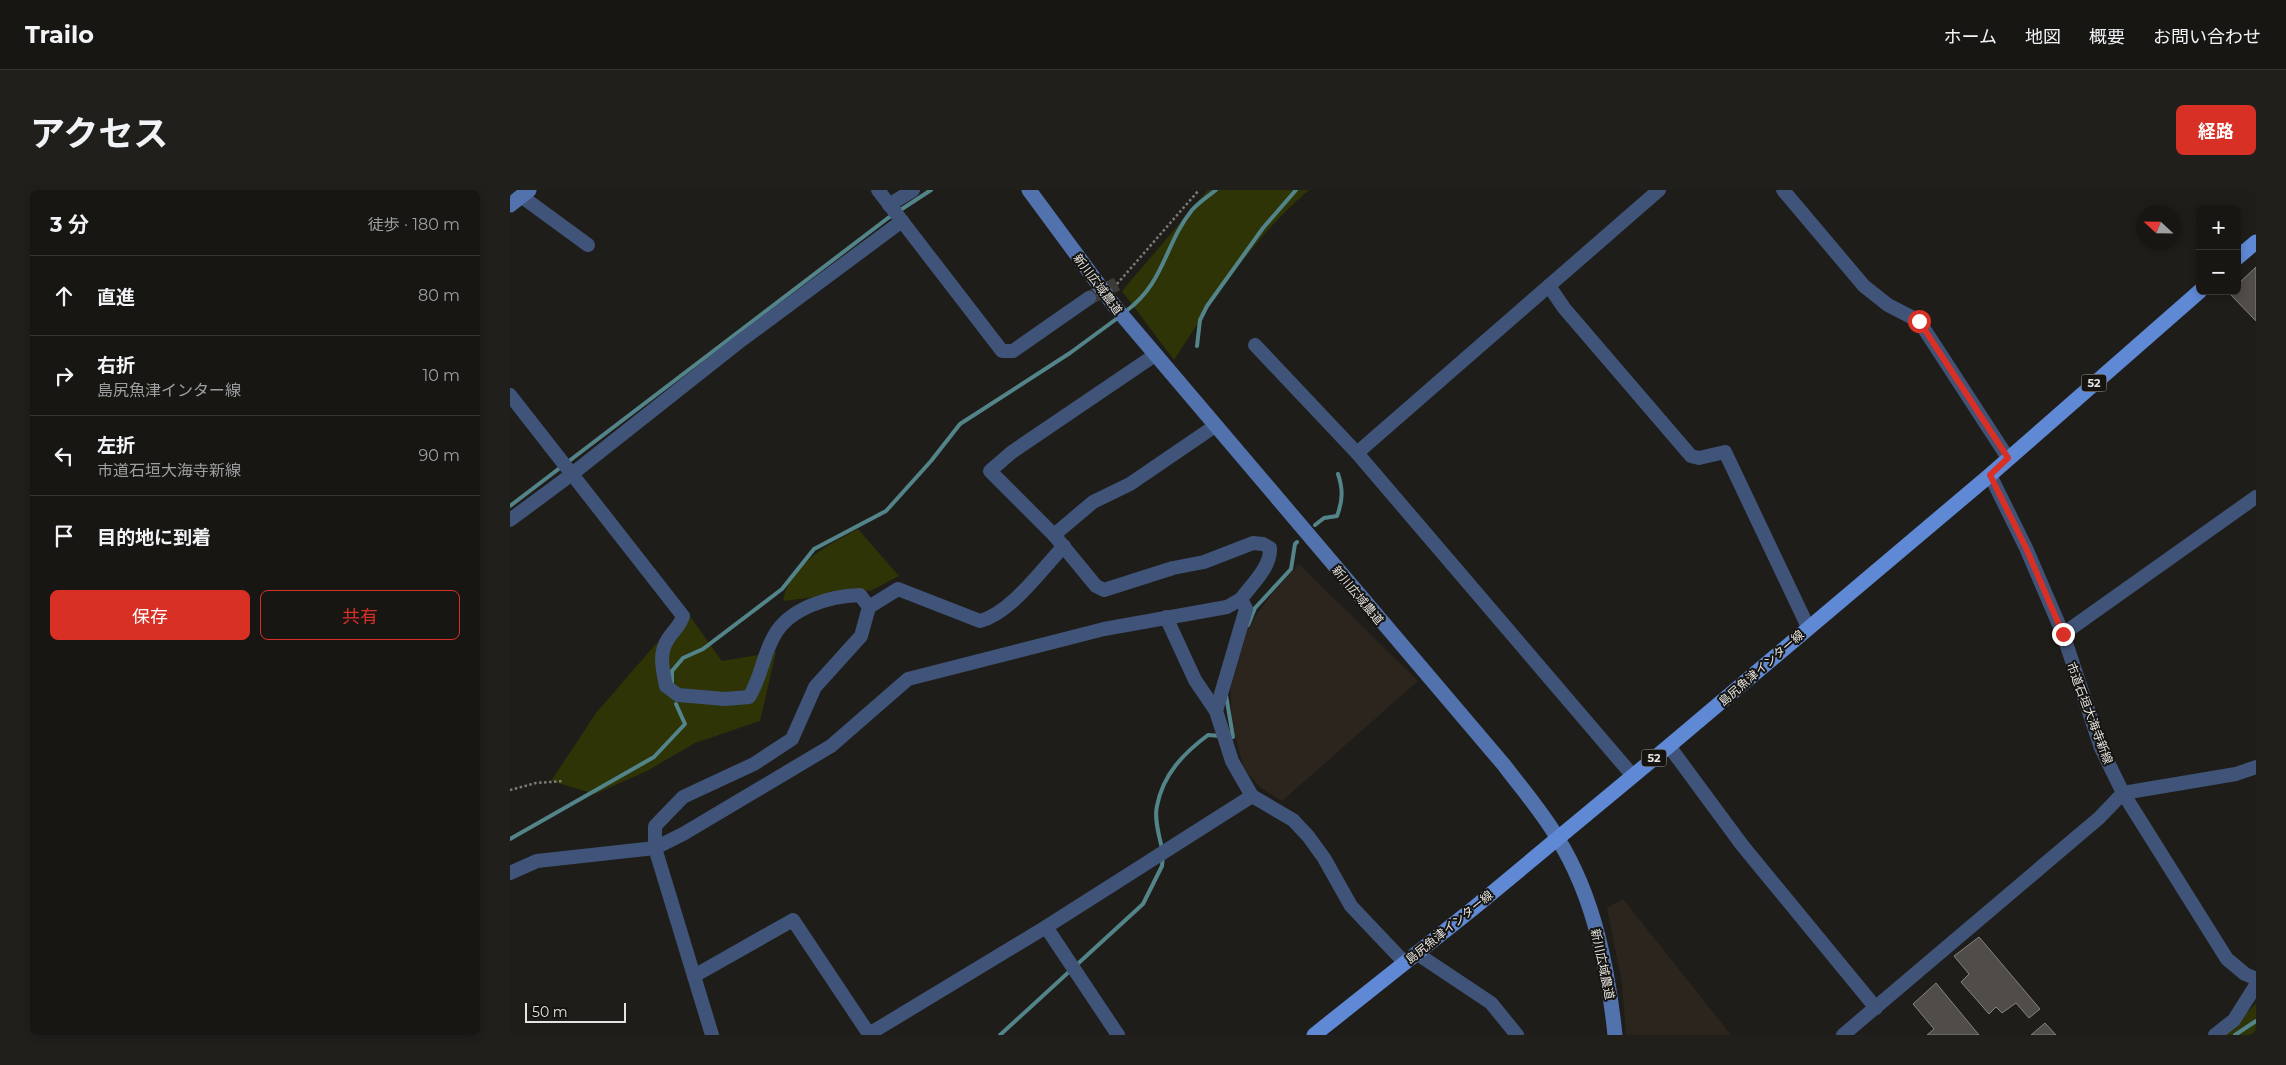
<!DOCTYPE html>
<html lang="ja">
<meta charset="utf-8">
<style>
:root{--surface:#171613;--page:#201f1c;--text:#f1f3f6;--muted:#9e9fa0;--line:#363533;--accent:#d93025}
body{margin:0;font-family:Montserrat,"Noto Sans JP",sans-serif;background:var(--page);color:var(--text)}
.controls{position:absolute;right:15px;top:15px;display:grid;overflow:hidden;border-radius:8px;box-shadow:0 2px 8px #0003}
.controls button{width:45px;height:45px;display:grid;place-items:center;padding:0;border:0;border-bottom:1px solid var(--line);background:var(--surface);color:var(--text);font:25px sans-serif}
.compass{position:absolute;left:1626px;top:15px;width:45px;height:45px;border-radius:50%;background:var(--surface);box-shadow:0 2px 8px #0003;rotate:292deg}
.scale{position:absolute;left:15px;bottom:12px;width:101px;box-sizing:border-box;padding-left:5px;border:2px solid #e5e3e1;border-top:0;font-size:14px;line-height:18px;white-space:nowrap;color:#e5e3e1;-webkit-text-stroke:4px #161410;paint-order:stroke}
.stop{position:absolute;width:15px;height:15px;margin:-11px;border:4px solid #d93025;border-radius:50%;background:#fff}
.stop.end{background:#d93025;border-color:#fff;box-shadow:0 1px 5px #0008}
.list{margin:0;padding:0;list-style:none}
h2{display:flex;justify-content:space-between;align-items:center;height:65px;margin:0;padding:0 20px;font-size:21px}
h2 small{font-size:16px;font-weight:400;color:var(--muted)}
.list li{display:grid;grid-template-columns:32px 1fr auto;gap:15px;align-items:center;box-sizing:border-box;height:80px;padding:0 20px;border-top:1px solid var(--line)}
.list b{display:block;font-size:19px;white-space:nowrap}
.list p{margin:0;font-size:16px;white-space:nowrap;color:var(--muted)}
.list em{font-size:16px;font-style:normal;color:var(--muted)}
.actions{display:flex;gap:10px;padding:15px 20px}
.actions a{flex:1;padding:11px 0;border:1px solid var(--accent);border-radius:8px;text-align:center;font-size:18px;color:var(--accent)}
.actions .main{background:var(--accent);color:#fff}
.icon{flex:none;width:28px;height:28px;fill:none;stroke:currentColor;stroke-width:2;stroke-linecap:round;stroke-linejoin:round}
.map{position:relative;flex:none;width:1746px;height:845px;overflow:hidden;border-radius:8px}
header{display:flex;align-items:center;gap:30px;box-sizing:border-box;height:70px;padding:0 25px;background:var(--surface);border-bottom:1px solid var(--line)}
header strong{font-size:24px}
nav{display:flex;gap:28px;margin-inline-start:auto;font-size:18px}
.intro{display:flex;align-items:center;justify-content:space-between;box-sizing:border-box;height:120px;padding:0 30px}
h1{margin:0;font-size:35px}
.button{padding:12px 22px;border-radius:8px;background:var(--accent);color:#fff;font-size:18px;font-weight:700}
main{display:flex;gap:30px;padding:0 30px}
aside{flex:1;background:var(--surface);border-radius:8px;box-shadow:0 2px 8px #0003}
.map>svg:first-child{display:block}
.built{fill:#2c251d}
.green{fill:#2e3405}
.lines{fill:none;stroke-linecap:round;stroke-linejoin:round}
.stream{stroke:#528489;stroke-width:4}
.building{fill:#504c49;stroke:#87827f}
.street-tunnel{stroke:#3d3b37;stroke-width:14;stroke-dasharray:14 7;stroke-linecap:butt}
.path{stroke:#7d7b78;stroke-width:2.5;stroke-dasharray:2.5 2.5;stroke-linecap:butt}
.street{stroke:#3f5478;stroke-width:14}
.secondary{stroke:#5172ac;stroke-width:15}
.primary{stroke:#5f89d5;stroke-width:15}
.route{stroke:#d93025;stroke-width:6}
.labels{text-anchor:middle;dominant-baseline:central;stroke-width:4;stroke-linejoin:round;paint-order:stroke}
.shield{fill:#161410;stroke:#a7a5a2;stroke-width:1}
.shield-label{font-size:11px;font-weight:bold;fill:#e5e3e1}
.street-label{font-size:12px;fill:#e5e3e1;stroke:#161410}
</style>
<header>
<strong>Trailo</strong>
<nav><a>ホーム</a><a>地図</a><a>概要</a><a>お問い合わせ</a></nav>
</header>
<div class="intro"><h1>アクセス</h1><a class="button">経路</a></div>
<main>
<aside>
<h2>3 分<small>徒歩 · 180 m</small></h2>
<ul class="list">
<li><svg class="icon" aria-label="ahead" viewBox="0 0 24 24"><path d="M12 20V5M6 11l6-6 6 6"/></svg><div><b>直進</b></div><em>80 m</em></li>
<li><svg class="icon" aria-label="right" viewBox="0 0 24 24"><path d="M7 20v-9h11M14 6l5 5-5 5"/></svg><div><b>右折</b><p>島尻魚津インター線</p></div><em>10 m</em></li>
<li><svg class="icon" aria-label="left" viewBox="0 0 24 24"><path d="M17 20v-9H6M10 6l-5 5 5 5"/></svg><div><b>左折</b><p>市道石垣大海寺新線</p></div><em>90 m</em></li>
<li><svg class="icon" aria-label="arrive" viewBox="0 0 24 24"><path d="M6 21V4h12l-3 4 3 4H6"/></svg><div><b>目的地に到着</b></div></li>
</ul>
<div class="actions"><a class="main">保存</a><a>共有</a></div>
</aside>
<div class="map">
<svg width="1746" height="845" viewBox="0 0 1746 845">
<rect width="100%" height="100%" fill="#1f1d19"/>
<g class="built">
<path d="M789 374 908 491 772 611 750 597 734 579 722 533 720 488 738 436 761 405Z"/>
<path d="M1113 709 1221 845H1116L1112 793 1097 718Z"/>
</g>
<g class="green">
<path d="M698 0H799C744 46 703 110 664 170L612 101Z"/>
<path d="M348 339 389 386 360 401 336 399 306 407 273 411C279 374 318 355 348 339Z"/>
<path d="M179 425 212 471 266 462 250 531 185 553 137 581 85 604 41 591 86 523 144 456Z"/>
<path d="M1746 813V845H1712L1725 835Z"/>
</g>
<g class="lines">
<g class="stream">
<path d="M615 122C655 93 654 55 682 20 688 13 698 6 706 0"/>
<path d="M687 156 690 130 697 116 753 38 786 0"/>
<path d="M0 316 378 28 421 0"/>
<path d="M805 335 814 328 827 326C833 310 833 299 828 284"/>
<path d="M738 435 745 418 781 379 785 354 787 352"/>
<path d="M162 493V481L173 468 193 459 272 399 304 359 376 321 421 271 450 234 560 163 609 127"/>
<path d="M716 505 723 547H718"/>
<path d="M0 649 144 567 175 534 166 514"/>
<path d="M652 658C649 646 644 628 647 616 653 584 674 563 698 545L711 546"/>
<path d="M490 845 633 714 652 676 653 665"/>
<path d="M1725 845 1746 831"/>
</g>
</g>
<g class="building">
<path d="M1746 77V131L1719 103 1727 101V95Z"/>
<path d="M1469 747 1530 819 1519 828 1506 813 1492 823 1486 817 1479 824 1451 792 1459 784 1444 766Z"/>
<path d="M1426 793 1469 845H1417L1424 839 1403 814Z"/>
<path d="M1535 833 1546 845H1521Z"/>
</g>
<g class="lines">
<path class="street-tunnel" d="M579 108 607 94"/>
<g class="path">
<path d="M607 94 689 0"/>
<path d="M0 600 26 593 54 591"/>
</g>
<g class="street">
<path d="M368 0 492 161H503L579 108"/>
<path d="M1273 0 1354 96 1378 115 1409 131 1498 268"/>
<path d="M11 6 78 55"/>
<path d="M379 15 403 0"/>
<path d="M1039 96 1054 118 1181 266 1189 268 1215 262 1298 437"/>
<path d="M745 155 847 263"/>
<path d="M645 165 502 262 480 281 544 345 583 312 620 294 705 236"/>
<path d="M0 205 173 426C170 436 163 441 158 449 148 464 153 480 156 496L168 505 215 509 239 507C251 488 253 465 264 446 279 418 319 406 350 405L359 417 351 446 305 497 282 549 244 574 173 607 145 636V658L202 845"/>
<path d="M1480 285 1516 358 1553 444 1591 558 1613 603 1717 769 1735 784 1746 789"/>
<path d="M0 330 62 284 229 152 392 31"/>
<path d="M544 345 586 396 594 400 663 378 694 372 743 353 753 354 760 358C761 377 742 394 731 409"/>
<path d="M359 417 388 399 470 431C501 423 532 379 554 356"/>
<path d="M656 427 685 490 706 521 722 571 742 606"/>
<path d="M1553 444 1746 307"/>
<path d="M1159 556 1232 655 1366 818"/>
<path d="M1123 586 847 263 1149 0"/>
<path d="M0 683 27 671 145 658 173 644 321 556 398 489 594 439 717 417 731 409 736 419 706 521"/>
<path d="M906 763 981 813 1007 845"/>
<path d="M184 786 283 730 359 844 536 737"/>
<path d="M608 845 536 737 742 606 783 630 798 646 814 668 841 716 895 773"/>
<path d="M1333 845 1589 628 1613 603 1726 584 1746 577"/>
<path d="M1705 845 1724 830 1746 795"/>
</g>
<g class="secondary">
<path d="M519 0 606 118 994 575C1012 599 1033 623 1048 649 1084 707 1098 778 1105 845"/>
<path d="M0 15 19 0"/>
</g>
<g class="primary">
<path d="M1727 68 1746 52"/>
<path d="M804 845 965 717 1159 556 1480 285 1690 101"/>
</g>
</g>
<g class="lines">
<path class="route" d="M1409 131 1498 268 1480 285 1516 358 1553 444"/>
</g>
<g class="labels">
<g class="shield">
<rect x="1571.5" y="184.5" width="25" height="17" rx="4"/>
<rect x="1131.5" y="559.5" width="25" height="17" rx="4"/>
</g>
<g class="shield-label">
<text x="1584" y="193">52</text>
<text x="1144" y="568">52</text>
</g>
<g class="street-label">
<text transform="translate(588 94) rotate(53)">新川広域農道</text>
<text transform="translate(848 405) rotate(50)">新川広域農道</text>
<text transform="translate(1251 478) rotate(-41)">島尻魚津インター線</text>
<text transform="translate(1580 523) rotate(69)">市道石垣大海寺新線</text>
<text transform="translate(939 737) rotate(-39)">島尻魚津インター線</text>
<text transform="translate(1093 774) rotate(78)">新川広域農道</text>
</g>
</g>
</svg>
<div class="controls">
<button>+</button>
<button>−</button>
</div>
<svg class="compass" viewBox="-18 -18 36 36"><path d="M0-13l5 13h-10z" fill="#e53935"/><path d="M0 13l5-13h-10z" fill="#9e9fa0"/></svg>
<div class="scale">50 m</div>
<div class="stop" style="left:1409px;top:131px"></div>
<div class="stop end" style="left:1553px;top:444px"></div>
</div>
</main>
